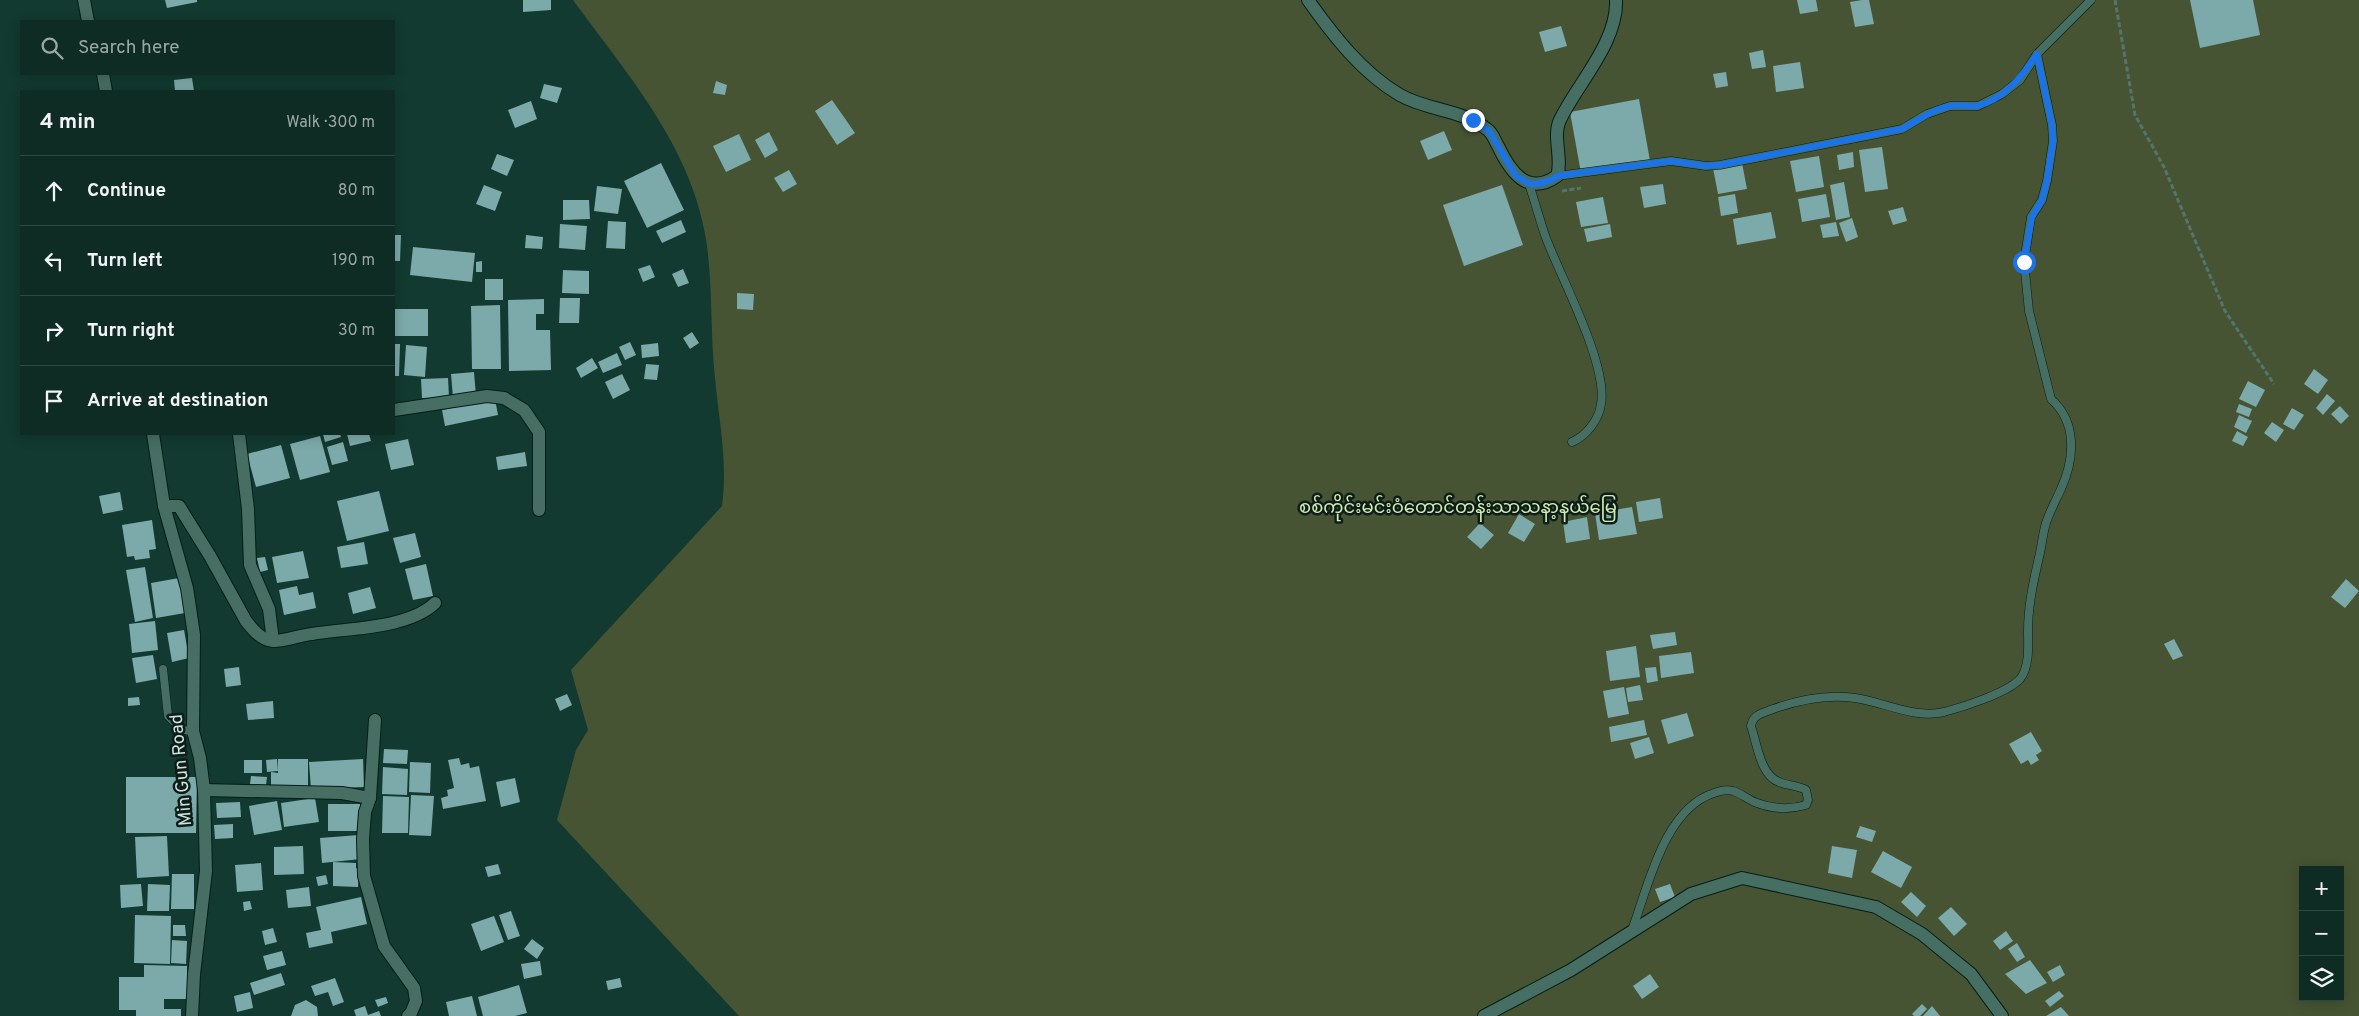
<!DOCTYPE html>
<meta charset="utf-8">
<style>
:root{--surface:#0e2c24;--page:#17342c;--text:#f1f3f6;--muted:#9ba7a6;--line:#2e4841}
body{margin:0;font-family:Overpass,"Noto Sans Myanmar",sans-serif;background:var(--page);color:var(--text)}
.controls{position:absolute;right:15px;bottom:15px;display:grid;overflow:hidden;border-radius:0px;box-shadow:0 2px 12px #0003}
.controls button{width:45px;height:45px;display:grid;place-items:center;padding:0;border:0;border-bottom:1px solid var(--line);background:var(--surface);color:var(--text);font:25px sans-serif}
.stop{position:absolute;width:15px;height:15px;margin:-11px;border:4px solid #1a73e8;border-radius:50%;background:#fff}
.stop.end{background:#1a73e8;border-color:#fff;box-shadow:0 1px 5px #0008}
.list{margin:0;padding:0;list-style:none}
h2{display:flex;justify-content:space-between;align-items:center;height:65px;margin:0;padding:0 20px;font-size:21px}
h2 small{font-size:16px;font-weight:400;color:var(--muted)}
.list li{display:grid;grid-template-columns:32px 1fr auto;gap:15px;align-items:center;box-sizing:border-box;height:70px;padding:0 20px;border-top:1px solid var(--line)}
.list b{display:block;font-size:19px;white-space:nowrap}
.list em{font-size:16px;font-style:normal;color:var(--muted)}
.icon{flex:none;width:28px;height:28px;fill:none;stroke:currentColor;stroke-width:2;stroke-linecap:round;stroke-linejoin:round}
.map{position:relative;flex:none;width:2359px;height:1016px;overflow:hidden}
.search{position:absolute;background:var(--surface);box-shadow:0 2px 12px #0003;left:20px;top:20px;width:375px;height:55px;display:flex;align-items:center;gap:12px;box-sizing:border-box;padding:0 18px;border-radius:0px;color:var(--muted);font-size:19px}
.panel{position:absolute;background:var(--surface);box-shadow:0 2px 12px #0003;left:20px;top:90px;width:375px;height:345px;border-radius:0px}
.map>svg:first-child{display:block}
.green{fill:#465433;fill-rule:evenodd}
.building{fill:#7ca9a9}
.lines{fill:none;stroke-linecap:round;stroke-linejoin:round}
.lane-casing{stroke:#021f18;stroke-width:9}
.street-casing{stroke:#021f18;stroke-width:14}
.secondary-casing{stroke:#021f18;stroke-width:14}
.path{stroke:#53756c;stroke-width:3;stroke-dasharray:5 2.5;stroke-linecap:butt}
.lane{stroke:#476e63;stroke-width:8}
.street{stroke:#476e63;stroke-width:12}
.secondary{stroke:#476e63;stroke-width:12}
.route{stroke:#1a73e8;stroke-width:6}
.labels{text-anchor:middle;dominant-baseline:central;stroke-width:5;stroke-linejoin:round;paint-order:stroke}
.park-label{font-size:18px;fill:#d3ecb0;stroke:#0d1d19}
.street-label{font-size:18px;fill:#cee3dc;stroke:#0d1d19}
</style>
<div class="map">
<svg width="2359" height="1016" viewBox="0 0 2359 1016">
<rect width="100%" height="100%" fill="#123a30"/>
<path class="green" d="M573 0H2359V1016H739L557 820 576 750 588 730 571 670 722 506C728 462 719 422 715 378 710 332 713 284 706 239 691 146 627 74 573 0ZM2303 870H2340V997H2303Z"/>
<g class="building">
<path d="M165 0H197V2L167 8Z"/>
<path d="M523 0H551V10L523 12Z"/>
<path d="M1797 0H1816L1818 11 1800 14Z"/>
<path d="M1862 0H1869L1874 24 1855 27 1850 2Z"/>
<path d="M2190 0H2253L2260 35 2200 48Z"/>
<path d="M1561 26 1567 46 1545 52 1539 32Z"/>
<path d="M1763 50 1766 67 1752 69 1749 53Z"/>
<path d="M1800 62 1804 88 1776 92 1773 66Z"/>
<path d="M1726 72 1728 86 1716 88 1713 74Z"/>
<path d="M192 78 194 91H175L174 80Z"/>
<path d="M716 81 727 85 725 95 713 93Z"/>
<path d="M544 84 562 88 557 103 540 98Z"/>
<path d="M1639 99 1650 161 1581 173 1570 112Z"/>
<path d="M832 100 855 133 837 145 815 111Z"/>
<path d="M531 101 537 119 515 128 508 110Z"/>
<path d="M1444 131 1452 150 1428 160 1420 141Z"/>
<path d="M769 132 778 150 765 158 755 140Z"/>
<path d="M739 134 751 160 726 172 713 146Z"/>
<path d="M1882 147 1888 189 1865 192 1859 150Z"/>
<path d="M1853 152 1854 167 1839 170 1837 155Z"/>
<path d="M497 154 514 160 507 176 491 169Z"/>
<path d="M1819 156 1824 187 1796 192 1790 161Z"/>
<path d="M661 163 684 210 647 228 624 181Z"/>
<path d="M1742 163 1747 189 1718 194 1713 168Z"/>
<path d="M789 170 797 184 783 192 774 178Z"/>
<path d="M1844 182 1850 217 1836 220 1830 185Z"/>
<path d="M1663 184 1666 204 1644 208 1640 187Z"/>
<path d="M484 185 502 192 495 211 476 204Z"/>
<path d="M1502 185 1523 245 1464 266 1443 205Z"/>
<path d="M597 186 622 189 618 214 594 211Z"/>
<path d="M1735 194 1738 213 1721 216 1718 197Z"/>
<path d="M1826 194 1830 217 1802 222 1798 199Z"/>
<path d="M1603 197 1608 223 1581 227 1576 202Z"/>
<path d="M563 200H589L590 219 563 220Z"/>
<path d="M1903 207 1907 221 1893 225 1888 211Z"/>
<path d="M1771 212 1776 238 1737 245 1733 219Z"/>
<path d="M1852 218 1858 237 1846 242 1839 223Z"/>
<path d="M681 220 686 232 662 243 656 231Z"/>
<path d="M608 221 626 222 625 249 606 248Z"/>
<path d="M1836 222 1839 236 1823 238 1820 225Z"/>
<path d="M560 224 587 226 585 250 559 248Z"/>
<path d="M1610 224 1612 237 1587 242 1584 229Z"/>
<path d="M394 235H401L400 261H394Z"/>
<path d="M526 235 543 237 542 249 525 248Z"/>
<path d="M413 247 475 253 472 282 410 275Z"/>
<path d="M482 261V272H476V262Z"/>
<path d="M650 265 655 277 643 282 638 269Z"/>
<path d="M683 269 689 283 678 287 672 274Z"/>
<path d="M563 270 589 271V294L562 293Z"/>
<rect x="485" y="279" width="18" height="21"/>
<path d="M737 293 754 294 753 310 737 309Z"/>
<path d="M560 298H580L579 323H559Z"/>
<path d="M544 299V314H536V330H550L551 370 509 371 508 300Z"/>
<path d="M500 305 501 369H472L471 306Z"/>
<rect x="394" y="309" width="34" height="27"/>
<path d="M692 332 699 343 690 349 683 338Z"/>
<path d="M630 342 636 355 625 360 619 347Z"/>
<path d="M658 343 659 356 642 358 641 345Z"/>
<path d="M394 344H400L399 376H394Z"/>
<path d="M406 345 427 347 425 377 404 375Z"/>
<path d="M617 353 622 365 603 373 598 362Z"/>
<path d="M592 358 598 368 581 378 576 368Z"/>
<path d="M646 364 659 365 657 380 644 379Z"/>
<path d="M2314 369 2328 380 2318 394 2304 384Z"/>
<path d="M474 372 476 396 453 398 451 374Z"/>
<path d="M622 374 630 390 613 399 605 382Z"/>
<path d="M448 378 449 397 422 398 421 379Z"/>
<path d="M2248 381 2265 390 2256 407 2239 399Z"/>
<path d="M2327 394 2335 401 2323 415 2316 408Z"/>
<path d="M495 399 498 415 445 426 442 410Z"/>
<path d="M2239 404 2252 409 2249 417 2236 412Z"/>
<path d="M2340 406 2349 416 2341 424 2331 414Z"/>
<path d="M2292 408 2304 415 2294 430 2283 424Z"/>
<path d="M2239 415 2252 421 2246 433 2234 427Z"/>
<path d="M2272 422 2284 430 2276 442 2264 433Z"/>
<path d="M2237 431 2248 437 2243 446 2232 441Z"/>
<path d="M323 434H340L341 437 325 442Z"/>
<path d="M347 434H369L371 441 350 446Z"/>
<path d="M320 436 330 472 300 480 290 444Z"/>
<path d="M408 439 414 465 391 470 385 444Z"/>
<path d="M343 442 348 461 332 465 327 447Z"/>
<path d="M281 445 290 478 256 487 247 454Z"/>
<path d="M525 452 527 466 498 470 496 457Z"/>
<path d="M379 491 389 531 347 541 337 501Z"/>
<path d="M120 492 123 510 103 514 99 496Z"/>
<path d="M1660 498 1663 518 1639 522 1636 502Z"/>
<path d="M1632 507 1637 534 1599 540 1595 513Z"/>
<path d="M1519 514 1535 524 1524 542 1508 533Z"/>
<path d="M1587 517 1590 539 1566 543 1563 522Z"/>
<path d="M152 520 156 549 149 550 150 558 135 560 134 556 127 557 122 525Z"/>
<path d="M1480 523 1494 535 1481 549 1467 537Z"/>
<path d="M415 533 421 557 400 563 393 538Z"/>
<path d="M364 542 368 564 341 568 337 547Z"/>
<path d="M303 551 309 578 277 583 272 557Z"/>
<path d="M265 557 268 570 260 572 257 558Z"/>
<path d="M426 564 433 596 413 600 405 569Z"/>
<path d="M145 567 153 618 135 622 126 570Z"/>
<path d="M179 578 185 613 156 618 151 583Z"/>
<path d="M2346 579 2359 591 2345 608 2331 597Z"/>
<path d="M297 586 299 595 313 592 316 608 284 615 279 590Z"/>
<path d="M370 587 376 608 353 614 348 593Z"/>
<path d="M155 621 158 650 132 653 129 624Z"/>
<path d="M184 630 189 658 172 662 167 633Z"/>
<path d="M1675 632 1677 645 1653 649 1650 635Z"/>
<path d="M2174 639 2183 656 2173 660 2164 644Z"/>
<path d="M1636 646 1640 677 1610 681 1606 651Z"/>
<path d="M1691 652 1694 673 1661 678 1659 656Z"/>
<path d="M153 655 157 679 136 683 132 658Z"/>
<path d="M239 667 241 685 226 687 224 669Z"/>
<path d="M1656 667 1658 681 1647 683 1645 668Z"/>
<path d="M1640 685 1643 700 1628 702 1626 688Z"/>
<path d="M1624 687 1629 714 1608 718 1603 691Z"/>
<path d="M567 694 572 705 560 711 555 699Z"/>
<path d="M139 697 140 705 128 706V698Z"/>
<path d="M273 701 274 718 248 720 246 704Z"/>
<path d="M1687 713 1694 736 1668 744 1661 720Z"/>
<path d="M1644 720 1647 735 1611 742 1609 727Z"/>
<path d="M2031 732 2042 751 2036 755 2039 760 2031 765 2028 760 2021 764 2009 744Z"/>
<path d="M1649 737 1654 753 1635 759 1630 743Z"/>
<path d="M384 749 408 750 407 764 383 763Z"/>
<path d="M459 758 461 765 469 763 470 768 479 766 486 801 443 809 441 798 448 796 447 790 454 788 448 760Z"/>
<path d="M277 759 278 771 267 772 266 760Z"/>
<path d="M278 759H308V789H271V772L278 773Z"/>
<path d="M363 759 364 787 311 789 309 762Z"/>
<rect x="244" y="760" width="18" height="13"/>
<path d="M410 762 431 763 430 793 409 792Z"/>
<path d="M383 767 408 769 407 795 382 794Z"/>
<path d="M251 776 267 777 266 785 250 784Z"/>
<path d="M126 777H197L196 833H126Z"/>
<path d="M515 778 520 802 501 807 496 782Z"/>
<path d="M411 795 434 796 431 836 409 835Z"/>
<path d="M383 796 409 797 408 833H382Z"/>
<path d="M315 798 319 822 284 827 281 803Z"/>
<path d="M277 801 282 830 254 835 249 806Z"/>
<path d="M240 802 241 817 217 818 216 803Z"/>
<rect x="328" y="804" width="32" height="27"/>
<path d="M233 824V838L215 839 214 825Z"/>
<path d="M1860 826 1876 831 1872 842 1856 837Z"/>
<path d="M359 835 361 859 322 863 320 838Z"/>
<path d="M167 836 169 876 137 878 135 837Z"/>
<path d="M303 846 304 874 274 875V847Z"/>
<path d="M1832 846 1857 850 1852 878 1828 873Z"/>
<path d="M1883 851 1912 867 1901 888 1871 872Z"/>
<path d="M333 862 356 863V868L359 869 358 887 333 886Z"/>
<path d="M261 863 263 890 237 892 235 865Z"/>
<path d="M498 864 501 874 488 877 485 867Z"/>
<path d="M172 874H194V909H171Z"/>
<path d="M326 875 328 884 318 886 316 877Z"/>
<path d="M141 884 143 906 121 908 120 885Z"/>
<path d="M148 884 170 885 169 911H147Z"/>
<path d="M1670 884 1675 897 1660 902 1655 889Z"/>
<path d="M309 887 311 906 288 908 286 890Z"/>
<path d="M1911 892 1926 906 1917 917 1901 902Z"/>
<path d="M361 897 367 924 331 932 333 943 309 948 306 933 321 930 316 907Z"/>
<path d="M250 901 252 909 244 911 243 902Z"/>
<path d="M1951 907 1967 924 1954 936 1938 918Z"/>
<path d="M511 911 520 936 508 940 499 915Z"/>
<path d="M135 915 171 916 170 964 134 963Z"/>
<path d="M494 916 504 942 481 951 471 924Z"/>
<path d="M173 925H185L186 936H173Z"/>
<path d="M273 928 277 942 265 945 262 931Z"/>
<path d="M2006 931 2013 941 2000 950 1993 941Z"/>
<path d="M532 939 544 948 537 959 524 949Z"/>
<path d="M172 940 187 941 186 964 171 963Z"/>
<path d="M2017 943 2025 957 2017 962 2008 949Z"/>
<path d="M282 951 286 965 267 970 263 956Z"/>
<path d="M2030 960 2047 983 2026 994 2005 974Z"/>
<path d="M540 961 542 975 524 979 521 964Z"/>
<path d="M144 965 187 966V999H164V1009H181V1016H136V1010H119V977H144Z"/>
<path d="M2060 965 2065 975 2053 982 2047 972Z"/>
<path d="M281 973 285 985 254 995 250 983Z"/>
<path d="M1650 974 1659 987 1642 999 1633 986Z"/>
<path d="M335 978 344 1002 333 1006 328 992 315 996 311 986Z"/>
<path d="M620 978 622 987 608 990 606 981Z"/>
<path d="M519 985 527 1013 515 1016H483L478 997Z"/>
<path d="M2059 991 2064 996 2050 1007 2045 1001Z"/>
<path d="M250 992 253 1008 237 1012 234 996Z"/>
<path d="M472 996 477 1016H449L446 1002Z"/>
<path d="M386 997 388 1003 378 1007 375 1000Z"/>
<path d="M306 1000 317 1007 318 1016H291L295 1005Z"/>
<path d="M1922 1004 1927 1009 1920 1016H1914L1912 1014Z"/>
<path d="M365 1006 368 1015 379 1011 381 1016H356L354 1010Z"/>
<path d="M1932 1006 1940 1016H1923Z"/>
<path d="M2061 1007 2069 1016H2046Z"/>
</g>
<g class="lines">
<defs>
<g id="lane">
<path d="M1557 176 1671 161 1706 166 1720 165 1902 129 1927 114 1950 106H1978L2002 94 2020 80 2037 54 2091 0"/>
<path d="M1529 184C1535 202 1540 221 1546 238 1561 278 1608 364 1601 404 1599 420 1586 436 1572 442"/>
<path d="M163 669 168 716 182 730 193 731"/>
<path d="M1632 930C1648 887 1664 809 1714 793 1720 791 1726 789 1733 791 1741 793 1748 800 1757 803 1773 809 1789 810 1806 805L1808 800 1806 790C1797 785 1788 786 1779 782 1760 775 1757 743 1751 726 1753 714 1763 713 1773 709 1798 700 1828 694 1855 698 1884 702 1914 719 1944 712 1963 707 2007 693 2020 679 2030 667 2028 645 2028 631 2028 604 2034 579 2040 553 2042 543 2043 533 2046 523 2050 511 2056 500 2061 489 2075 458 2077 422 2051 399L2029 311 2024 262 2031 217 2042 200 2047 181 2053 141 2052 125 2037 54"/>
</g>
<g id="street">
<path d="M1308 0C1333 35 1362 73 1400 95 1428 111 1462 109 1488 130 1493 134 1495 141 1498 146 1510 171 1527 197 1557 176 1563 159 1552 136 1560 120 1577 84 1618 42 1616 0"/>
<path d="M394 410 487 396 504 398 524 410 539 432V510"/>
<path d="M239 434 248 509 250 565 269 609 273 641"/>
<path d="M164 506H179L210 556 246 621C253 630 261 640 274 641 286 641 300 635 312 634 347 628 408 629 435 603"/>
<path d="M204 790 342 793 370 798 365 812 363 839 364 876 384 946 414 988 416 1001 411 1013 408 1016"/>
<path d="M370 798 375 720"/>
<path d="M1484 1016 1571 970 1691 894 1742 878 1876 907 1922 934 1971 974 2002 1016"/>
</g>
<g id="secondary">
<path d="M84 0 88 21"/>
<path d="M103 74 106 91"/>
<path d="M153 434 164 506 187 588 194 635 193 731 200 758 204 790 206 871 194 974 192 1016"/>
</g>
</defs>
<use href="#lane" class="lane-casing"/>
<use href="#street" class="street-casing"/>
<use href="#secondary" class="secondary-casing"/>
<g class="path">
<path d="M2115 0 2135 115 2164 167 2225 311 2274 384"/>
<path d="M1562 191 1581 188"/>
</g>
<use href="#lane" class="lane"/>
<use href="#street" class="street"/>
<use href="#secondary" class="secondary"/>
</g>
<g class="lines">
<path class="route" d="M1473 120 1489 131 1516 176 1530 184H1537L1552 180 1557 176 1671 161 1706 166 1720 165 1902 129C1917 121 1933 109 1950 106 1959 104 1968 107 1977 106 2004 100 2023 75 2037 54L2052 125 2053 141 2047 181 2042 200 2032 217 2024 262"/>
</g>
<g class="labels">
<g class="park-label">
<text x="1458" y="508">စစ်ကိုင်းမင်းဝံတောင်တန်းသာသနာ့နယ်မြေ</text>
</g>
<g class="street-label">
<text transform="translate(182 770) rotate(-95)">Min Gun Road</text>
</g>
</g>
</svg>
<div class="controls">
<button>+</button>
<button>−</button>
<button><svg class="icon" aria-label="layers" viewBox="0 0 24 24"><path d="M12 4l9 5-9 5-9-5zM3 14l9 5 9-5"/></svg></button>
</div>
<div class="stop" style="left:2024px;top:262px"></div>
<div class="stop end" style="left:1473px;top:120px"></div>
<div class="search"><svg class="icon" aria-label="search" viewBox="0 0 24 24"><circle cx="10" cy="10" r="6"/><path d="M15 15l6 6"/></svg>Search here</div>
<section class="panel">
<h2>4 min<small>Walk · 300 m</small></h2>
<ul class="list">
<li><svg class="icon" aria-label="ahead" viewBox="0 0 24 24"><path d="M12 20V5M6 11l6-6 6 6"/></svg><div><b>Continue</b></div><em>80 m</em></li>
<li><svg class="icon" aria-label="left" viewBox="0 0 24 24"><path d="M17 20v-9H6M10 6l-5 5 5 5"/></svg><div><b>Turn left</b></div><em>190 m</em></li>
<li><svg class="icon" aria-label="right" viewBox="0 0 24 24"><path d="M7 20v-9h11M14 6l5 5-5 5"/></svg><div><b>Turn right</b></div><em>30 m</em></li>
<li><svg class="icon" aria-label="arrive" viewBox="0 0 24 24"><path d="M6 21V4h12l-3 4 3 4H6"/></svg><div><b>Arrive at destination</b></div></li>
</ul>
</section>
</div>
